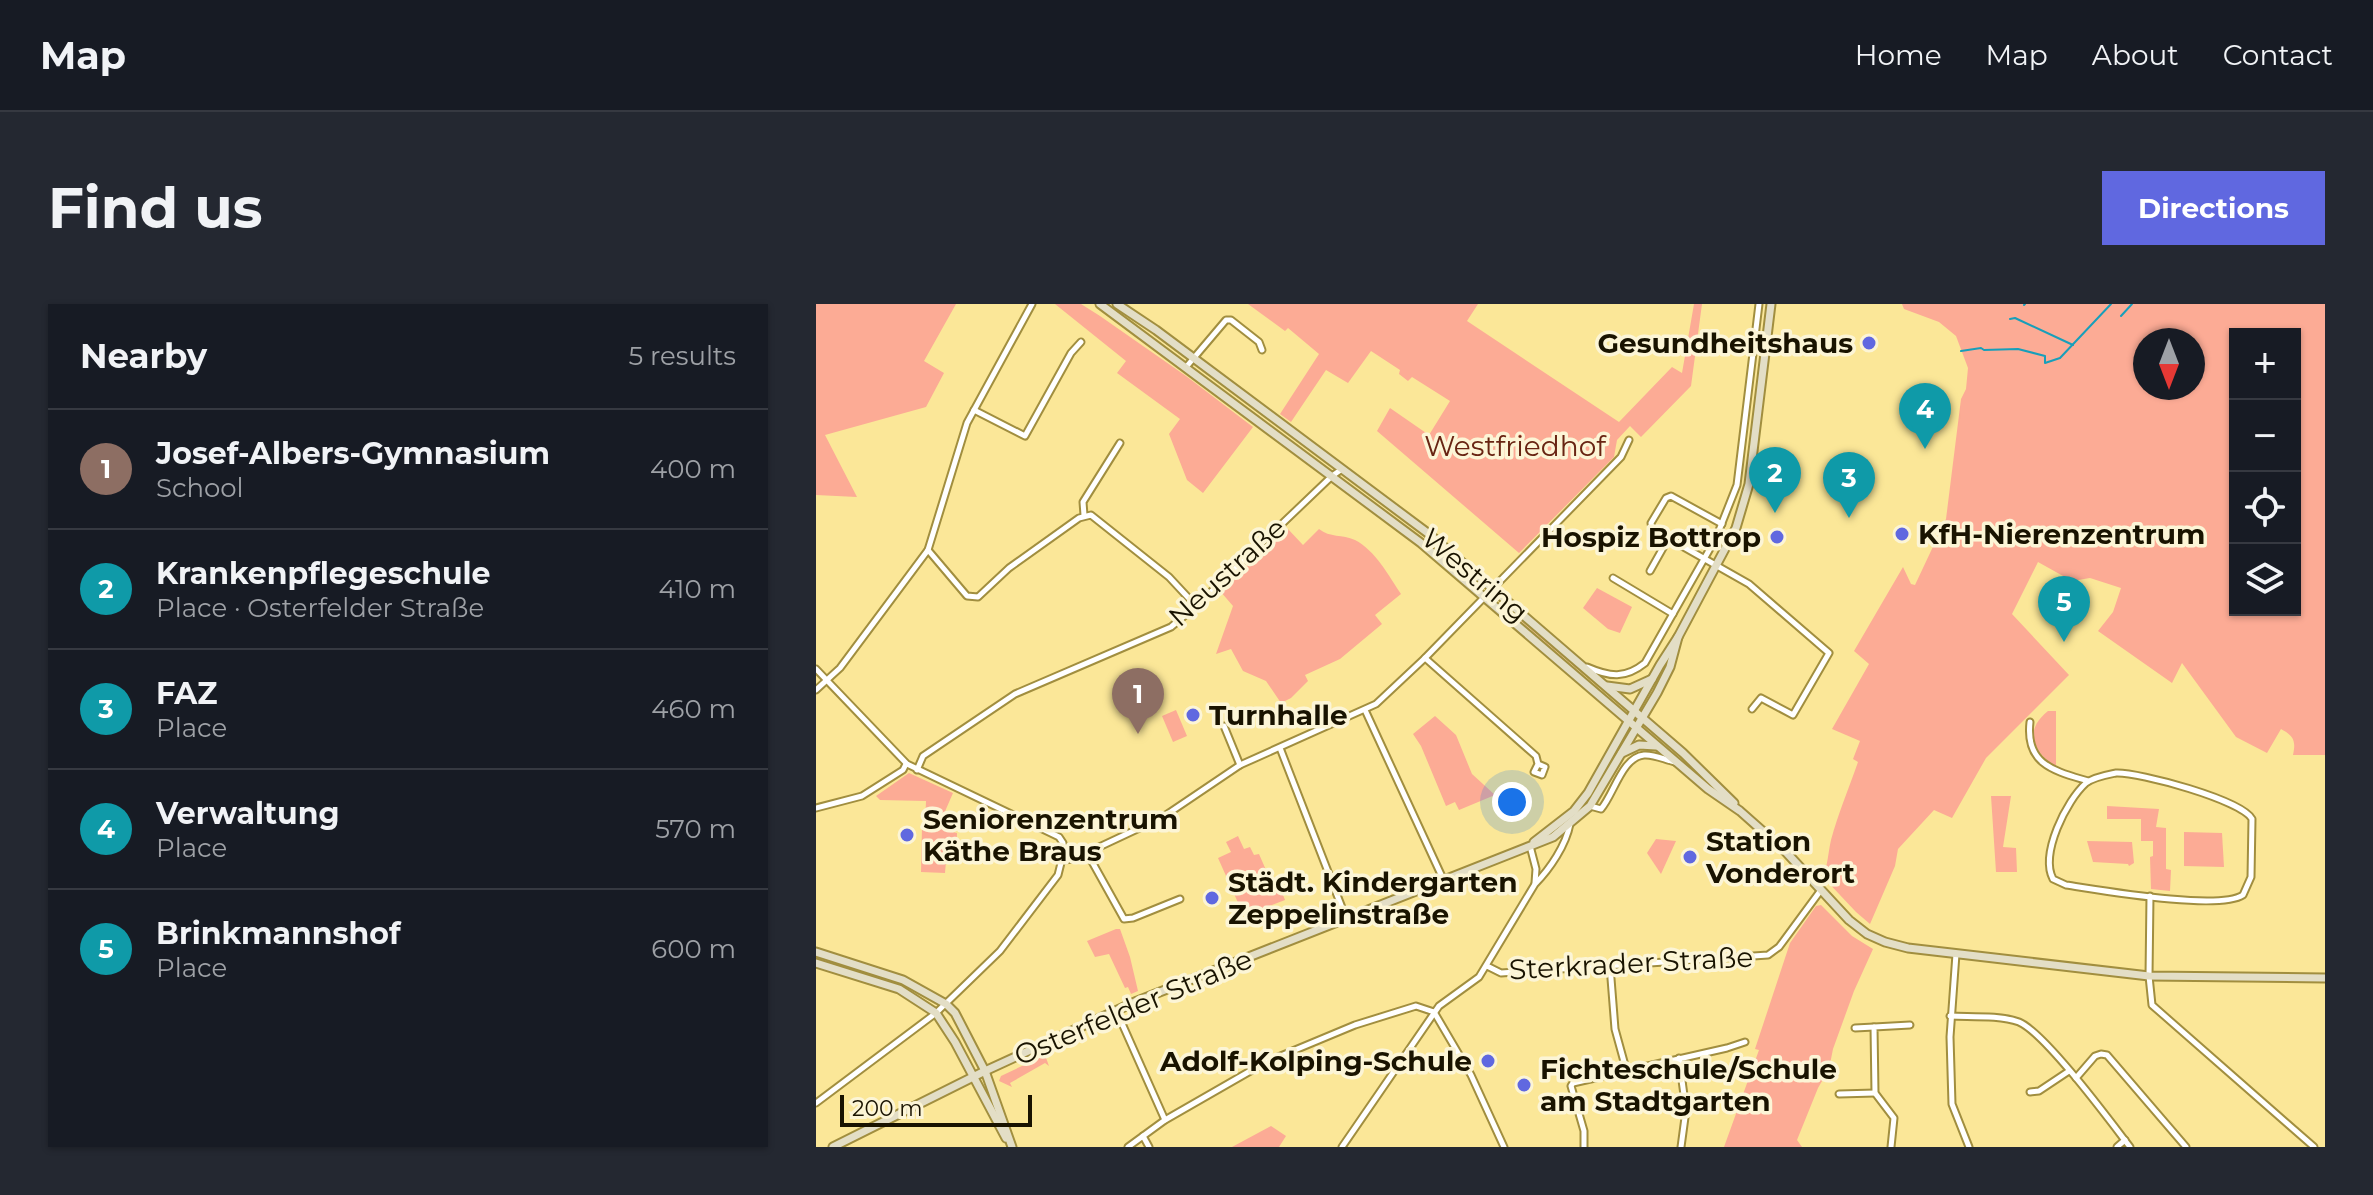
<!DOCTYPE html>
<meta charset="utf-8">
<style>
:root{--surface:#171b24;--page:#242831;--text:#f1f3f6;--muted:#9ea1a6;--line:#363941;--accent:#6068e0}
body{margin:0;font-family:Montserrat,sans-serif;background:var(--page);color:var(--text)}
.controls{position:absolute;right:24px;top:24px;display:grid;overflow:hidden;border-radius:0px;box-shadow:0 2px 6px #0004}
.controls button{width:72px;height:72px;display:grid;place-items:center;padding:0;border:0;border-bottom:2px solid var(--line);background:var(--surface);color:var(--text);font:40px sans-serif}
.compass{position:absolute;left:1317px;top:24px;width:72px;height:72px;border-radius:50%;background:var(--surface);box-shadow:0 2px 6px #0004;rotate:180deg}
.scale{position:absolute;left:24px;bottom:20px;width:192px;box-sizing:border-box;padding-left:8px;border:4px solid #191300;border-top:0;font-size:22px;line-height:28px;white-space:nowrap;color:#191300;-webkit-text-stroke:6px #fcf5d6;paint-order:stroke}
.you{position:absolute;left:696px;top:498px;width:28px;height:28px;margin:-20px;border:6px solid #fff;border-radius:50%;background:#1a73e8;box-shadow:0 0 0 12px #1a73e833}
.badge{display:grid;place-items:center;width:52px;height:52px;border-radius:50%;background:var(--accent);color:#fff;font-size:26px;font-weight:700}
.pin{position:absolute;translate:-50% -66px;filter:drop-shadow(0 2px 4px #0008)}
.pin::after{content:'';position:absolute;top:42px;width:28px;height:24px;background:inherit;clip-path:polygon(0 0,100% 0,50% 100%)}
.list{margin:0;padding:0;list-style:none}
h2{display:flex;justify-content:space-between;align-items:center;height:104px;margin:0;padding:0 32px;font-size:34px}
h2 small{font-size:26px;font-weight:400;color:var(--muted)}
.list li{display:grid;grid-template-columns:52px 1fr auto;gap:24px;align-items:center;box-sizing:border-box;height:120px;padding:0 32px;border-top:2px solid var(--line)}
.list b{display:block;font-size:30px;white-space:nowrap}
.list p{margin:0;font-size:26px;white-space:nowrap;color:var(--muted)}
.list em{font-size:26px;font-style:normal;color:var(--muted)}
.icon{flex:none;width:44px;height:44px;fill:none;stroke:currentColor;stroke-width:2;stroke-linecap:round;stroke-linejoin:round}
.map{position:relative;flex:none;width:1509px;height:843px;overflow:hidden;border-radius:0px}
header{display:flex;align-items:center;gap:48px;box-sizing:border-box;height:112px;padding:0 40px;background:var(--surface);border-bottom:2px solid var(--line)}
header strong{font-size:38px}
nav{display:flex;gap:44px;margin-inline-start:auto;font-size:28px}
.intro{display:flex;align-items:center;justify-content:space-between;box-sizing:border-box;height:192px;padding:0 48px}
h1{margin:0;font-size:56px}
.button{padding:20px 36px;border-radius:0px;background:var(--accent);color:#fff;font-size:28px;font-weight:700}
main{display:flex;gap:48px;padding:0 48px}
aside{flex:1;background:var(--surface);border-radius:0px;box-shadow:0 2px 6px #0004}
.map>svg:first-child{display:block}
.green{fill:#fcab95;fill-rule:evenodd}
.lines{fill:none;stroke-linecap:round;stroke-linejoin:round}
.stream{stroke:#179fba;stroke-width:2}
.street-casing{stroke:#a18e3f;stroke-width:9}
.secondary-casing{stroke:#a18e3f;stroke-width:11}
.street{stroke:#fff;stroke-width:5}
.secondary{stroke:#e3dec6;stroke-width:7}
.poi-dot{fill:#6068e0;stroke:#fcf5d6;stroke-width:3}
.labels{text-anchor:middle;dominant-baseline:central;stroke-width:7;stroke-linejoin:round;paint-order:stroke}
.poi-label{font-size:28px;font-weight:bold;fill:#191300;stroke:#fcf5d6;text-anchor:start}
.park-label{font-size:28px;fill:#682412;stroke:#fcf5d6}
.street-label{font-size:28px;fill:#191300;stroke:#fcf5d6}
</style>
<header>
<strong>Map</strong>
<nav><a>Home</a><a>Map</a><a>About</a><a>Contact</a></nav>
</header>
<div class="intro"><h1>Find us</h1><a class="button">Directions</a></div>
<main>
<aside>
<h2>Nearby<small>5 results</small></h2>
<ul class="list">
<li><span class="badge" style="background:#8d6e63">1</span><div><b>Josef-Albers-Gymnasium</b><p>School</p></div><em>400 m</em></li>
<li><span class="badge" style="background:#0f9aa8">2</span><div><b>Krankenpflegeschule</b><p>Place · Osterfelder Straße</p></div><em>410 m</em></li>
<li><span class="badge" style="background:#0f9aa8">3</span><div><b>FAZ</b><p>Place</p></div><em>460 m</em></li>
<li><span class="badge" style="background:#0f9aa8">4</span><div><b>Verwaltung</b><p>Place</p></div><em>570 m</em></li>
<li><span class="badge" style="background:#0f9aa8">5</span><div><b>Brinkmannshof</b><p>Place</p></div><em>600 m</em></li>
</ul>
</aside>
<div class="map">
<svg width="1509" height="843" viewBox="0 0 1509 843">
<rect width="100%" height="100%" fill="#fbe798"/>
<g class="green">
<path d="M0 0H140L108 57 128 69 110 103 9 131 41 193 0 191Z"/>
<path d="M239 0H265L284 12 370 72 437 123 387 189 371 176 353 130 364 115 301 69 310 57Z"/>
<path d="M432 0H662L651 17 803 118 856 63 866 69 878 0H886L875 82 825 133 814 122 801 136 798 153 703 249 561 127 574 104 613 131 634 97 596 73 592 77 583 70 584 66 555 47 532 79 510 66 475 118 464 110 503 50 472 24 469 27Z"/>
<path d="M1086 0H1509V451H1477C1480 437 1478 432 1465 425L1451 449 1420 433 1366 359 1356 379 1282 327 1297 308 1305 284 1274 274 1256 277 1222 258 1196 310 1253 371 1170 454 1136 514 1118 506 1082 545 1079 562 1054 620 1040 608 1007 573C1012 560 1012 549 1015 536 1022 510 1033 484 1042 458L1037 455 1044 437 1016 425 1053 360 1038 347 1087 263 1095 280 1099 281 1130 215 1145 95 1150 85 1152 64 1140 32 1123 18 1088 5ZM1419 30H1479V306H1419ZM1329 36H1377V84H1329Z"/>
<path d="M471 224 487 241 503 225C514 234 526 230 539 236 559 246 573 272 585 290L559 311 566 320 524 355 489 371 492 377 475 394 465 399 450 377 427 367 415 345 400 350 417 302 404 287Z"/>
<path d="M781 284 816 303 804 329 792 325 767 304Z"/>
<path d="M687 302 807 401 806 403Z"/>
<path d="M360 406 371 432 357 438 346 412Z"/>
<path d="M1232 407H1240V463C1217 448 1207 427 1232 407Z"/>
<path d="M619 412 640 431 656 470 679 491 643 506 639 498 630 502 605 442 597 430Z"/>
<path d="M93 469 137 489 127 512V526L141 529 140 557H130L129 569 105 568 106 523H109L110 497 64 496 60 492Z"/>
<path d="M1175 492H1195L1187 543 1200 544 1201 568H1180Z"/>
<path d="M1291 502 1343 505 1340 523 1350 524V565L1355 566 1354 587 1335 585 1334 553 1337 552V537H1325V515H1291Z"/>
<path d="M1368 528 1406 529 1408 563 1368 562Z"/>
<path d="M422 532 428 545 434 543 438 551 443 550 457 582 463 581 469 596 428 612 402 554 415 548 410 538Z"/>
<path d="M840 535 860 537 845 570 831 549Z"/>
<path d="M1271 537 1316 538 1318 559 1313 562 1312 560 1277 558Z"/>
<path d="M1005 601 1036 632 1057 645 1038 687 1017 745 1013 765 1002 784 981 836 986 843H908L943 746 939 745 974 639 1000 602Z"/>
<path d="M300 625H304L314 653 322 687 315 690 312 683 309 684 293 650 279 653 271 637Z"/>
<path d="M229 751 233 762 229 759 194 779 196 783 183 777 185 772Z"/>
<path d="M455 822 470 832 463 843H416Z"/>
</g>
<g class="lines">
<g class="stream">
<path d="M1208 1 1209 0"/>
<path d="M1305 12 1316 0"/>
<path d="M1194 15 1199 14 1257 41"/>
<path d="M1145 47 1165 44 1168 46 1202 45 1229 52V59L1244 54 1295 0"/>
</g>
<defs>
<g id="street">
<path d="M371 62 410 16H415L443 38 446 46"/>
<path d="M158 106 209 132 255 49 265 38"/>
<path d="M268 211 267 198 304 139"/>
<path d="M906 220 855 192 850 194 835 219 836 225 933 280 1013 349 977 411 945 394 936 405"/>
<path d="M112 246 151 292 162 293 193 264 263 214 275 211 353 273 380 302"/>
<path d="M834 267 852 235"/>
<path d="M797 274 857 310"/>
<path d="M609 354 720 452 722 460 718 468 726 471 729 463 722 460"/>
<path d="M771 363C794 373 809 375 829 359L900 234 921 181 943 0"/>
<path d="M0 365 91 460 243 533 247 539 248 547 242 571 184 647 120 709 0 799"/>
<path d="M0 386 24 364 112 246 151 119 216 0"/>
<path d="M549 406 628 577"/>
<path d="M1214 418C1209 461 1239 467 1272 477"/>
<path d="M408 422 424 461"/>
<path d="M464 444 530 614"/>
<path d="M101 466 107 452 199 390 355 323 380 302 516 172 526 165"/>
<path d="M1300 469C1323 468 1426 496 1436 515L1435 573 1427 591C1402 607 1284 586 1250 581L1237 575C1224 550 1250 497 1270 479 1278 473 1290 471 1300 469Z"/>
<path d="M774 502 785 505C798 490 806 453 828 451 838 450 849 456 859 458"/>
<path d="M0 504 46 492 87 466 90 460"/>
<path d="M714 542 720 565 719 579"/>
<path d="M274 554 281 544 347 513 424 461 560 400 609 354 805 153 813 136"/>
<path d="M274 554 308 615 317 614 364 595"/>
<path d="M246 556 274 554"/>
<path d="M1334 592 1333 672 1336 701 1498 843"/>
<path d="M1140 650 1134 733 1136 800 1153 843"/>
<path d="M671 662 685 669 952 651 963 643 1005 586"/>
<path d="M794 662 799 725 810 765"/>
<path d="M300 706 349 816"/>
<path d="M618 708 655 771 688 843"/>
<path d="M1134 712C1155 713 1183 711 1203 718 1229 729 1294 817 1314 843"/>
<path d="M1039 724 1058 723"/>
<path d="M863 754 870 806 865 843"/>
<path d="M1260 774 1279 752 1285 750 1291 751 1370 843"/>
<path d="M1214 788 1223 787 1253 767"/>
<path d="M1023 790 1059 789"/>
<path d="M327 832 333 843"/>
<path d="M312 843 349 816 450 758 539 721 600 702 618 708"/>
<path d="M526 843 623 702 663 673 719 580C734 565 750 541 754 520"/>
<path d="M768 843V827L755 782 757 779 911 744 929 738"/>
<path d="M1075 843 1078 814 1059 789 1058 723 1094 721"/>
<path d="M1301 843 1309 836"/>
</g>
<g id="secondary">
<path d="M284 0 605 239 892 485 924 507 969 547 1033 616 1051 630 1069 638 1092 644 1333 672 1509 674"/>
<path d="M301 0 340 26 613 230 867 449 918 499"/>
<path d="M791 382 814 385 836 375"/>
<path d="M806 449 823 441 840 442"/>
<path d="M718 538 758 507 772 489 844 361 862 333 920 224 933 180 955 0"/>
<path d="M0 648 87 676 130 700 139 709 169 767 196 843"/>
<path d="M0 659 83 685 120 709 139 738 190 834"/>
<path d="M17 843 169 767 321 697 737 533 774 502 841 389 854 363 862 333"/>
</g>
</defs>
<use href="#street" class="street-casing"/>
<use href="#secondary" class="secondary-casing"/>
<use href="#street" class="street"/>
<use href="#secondary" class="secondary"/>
</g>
<g class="poi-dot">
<circle cx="1053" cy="39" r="8"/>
<circle cx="1086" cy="230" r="8"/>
<circle cx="961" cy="233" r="8"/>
<circle cx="377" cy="411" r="8"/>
<circle cx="91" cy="531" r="8"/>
<circle cx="874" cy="553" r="8"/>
<circle cx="396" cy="594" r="8"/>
<circle cx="672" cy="757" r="8"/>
<circle cx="708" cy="781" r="8"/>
</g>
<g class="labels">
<g class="poi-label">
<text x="1037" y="39" text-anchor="end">Gesundheitshaus</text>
<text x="1102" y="230">KfH-Nierenzentrum</text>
<text x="945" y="233" text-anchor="end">Hospiz Bottrop</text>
<text x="393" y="411">Turnhalle</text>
<text x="107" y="515">Seniorenzentrum<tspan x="107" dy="32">Käthe Braus</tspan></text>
<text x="890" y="537">Station<tspan x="890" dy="32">Vonderort</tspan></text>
<text x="412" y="578">Städt. Kindergarten<tspan x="412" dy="32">Zeppelinstraße</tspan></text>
<text x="656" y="757" text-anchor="end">Adolf-Kolping-Schule</text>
<text x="724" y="765">Fichteschule/Schule<tspan x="724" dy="32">am Stadtgarten</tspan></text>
</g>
<g class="park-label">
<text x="699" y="142">Westfriedhof</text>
</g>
<g class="street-label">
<text transform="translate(411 268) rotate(-42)">Neustraße</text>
<text transform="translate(659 271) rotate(40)">Westring</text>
<text transform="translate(815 659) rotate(-3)">Sterkrader Straße</text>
<text transform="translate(317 703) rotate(-23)">Osterfelder Straße</text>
</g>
</g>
</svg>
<div class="controls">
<button>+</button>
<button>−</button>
<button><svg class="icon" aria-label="locate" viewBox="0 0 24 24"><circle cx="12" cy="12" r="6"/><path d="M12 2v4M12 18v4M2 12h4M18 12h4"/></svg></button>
<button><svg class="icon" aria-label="layers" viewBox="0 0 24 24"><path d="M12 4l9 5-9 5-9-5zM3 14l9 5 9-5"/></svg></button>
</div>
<svg class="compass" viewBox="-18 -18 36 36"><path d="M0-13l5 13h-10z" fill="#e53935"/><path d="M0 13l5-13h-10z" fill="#9ea1a6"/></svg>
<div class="scale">200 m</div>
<div class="you"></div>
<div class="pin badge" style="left:322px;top:430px;background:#8d6e63">1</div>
<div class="pin badge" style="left:959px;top:209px;background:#0f9aa8">2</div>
<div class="pin badge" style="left:1033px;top:214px;background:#0f9aa8">3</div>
<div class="pin badge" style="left:1109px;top:145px;background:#0f9aa8">4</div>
<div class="pin badge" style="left:1248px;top:338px;background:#0f9aa8">5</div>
</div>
</main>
